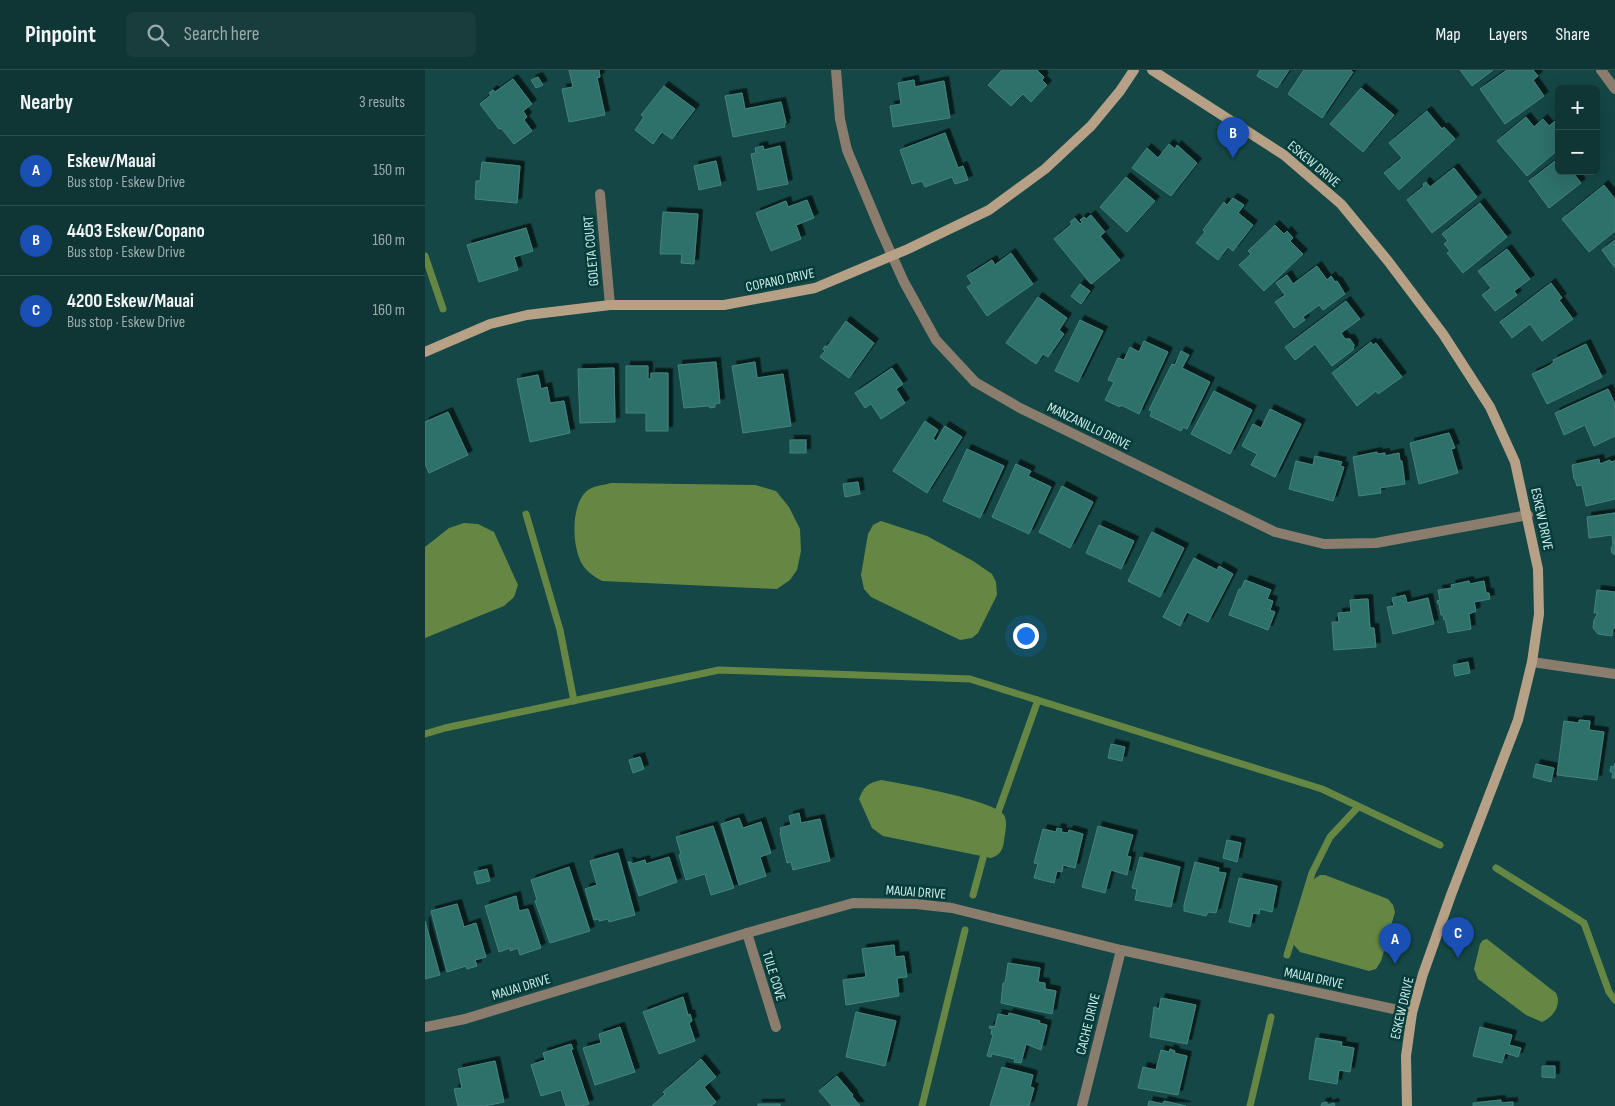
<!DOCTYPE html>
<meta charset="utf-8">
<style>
:root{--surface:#0f3534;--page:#183d3c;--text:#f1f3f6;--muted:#9babac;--line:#2f504f;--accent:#8c9099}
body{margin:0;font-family:"Sofia Sans Condensed",sans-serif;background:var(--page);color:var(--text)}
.controls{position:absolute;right:15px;top:15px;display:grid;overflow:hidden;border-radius:8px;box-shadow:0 5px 20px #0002}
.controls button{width:45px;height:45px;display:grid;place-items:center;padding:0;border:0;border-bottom:1px solid var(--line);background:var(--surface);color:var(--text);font:25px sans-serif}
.you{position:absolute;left:600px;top:565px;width:18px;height:18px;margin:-12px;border:4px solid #fff;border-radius:50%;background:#1a73e8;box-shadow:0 0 0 8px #1a73e833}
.badge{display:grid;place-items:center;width:32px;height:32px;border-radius:50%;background:var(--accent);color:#fff;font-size:16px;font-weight:700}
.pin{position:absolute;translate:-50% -41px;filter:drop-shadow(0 1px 2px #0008)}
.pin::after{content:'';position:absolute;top:26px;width:18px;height:15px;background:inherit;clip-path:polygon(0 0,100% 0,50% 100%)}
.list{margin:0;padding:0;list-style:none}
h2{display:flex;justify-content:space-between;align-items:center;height:65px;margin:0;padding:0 20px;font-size:21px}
h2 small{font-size:16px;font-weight:400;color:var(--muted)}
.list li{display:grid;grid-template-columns:32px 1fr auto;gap:15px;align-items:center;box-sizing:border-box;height:70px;padding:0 20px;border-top:1px solid var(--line)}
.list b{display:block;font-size:19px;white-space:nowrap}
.list p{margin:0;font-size:16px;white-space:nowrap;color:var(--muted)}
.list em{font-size:16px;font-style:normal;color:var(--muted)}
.icon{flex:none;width:28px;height:28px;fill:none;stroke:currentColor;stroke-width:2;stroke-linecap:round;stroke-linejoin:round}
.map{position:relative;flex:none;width:1190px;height:1036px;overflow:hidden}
header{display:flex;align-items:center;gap:30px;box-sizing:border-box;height:70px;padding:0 25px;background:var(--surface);border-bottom:1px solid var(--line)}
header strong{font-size:24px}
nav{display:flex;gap:28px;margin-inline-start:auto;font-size:18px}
.search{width:350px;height:45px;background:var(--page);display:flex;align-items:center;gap:12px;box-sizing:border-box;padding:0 18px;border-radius:8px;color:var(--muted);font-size:19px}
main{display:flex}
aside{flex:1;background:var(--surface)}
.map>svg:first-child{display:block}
.water{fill:#668744}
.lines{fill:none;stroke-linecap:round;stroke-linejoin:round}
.stream{stroke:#668744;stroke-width:7}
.building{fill:#2e6f6b;stroke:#448480;filter:url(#shadow)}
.street{stroke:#8b7d6d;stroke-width:10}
.secondary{stroke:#b6a086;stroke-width:10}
.labels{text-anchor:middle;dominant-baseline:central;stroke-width:5;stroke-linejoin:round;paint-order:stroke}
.street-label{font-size:14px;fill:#caeae7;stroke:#063c3a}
</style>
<header>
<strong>Pinpoint</strong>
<div class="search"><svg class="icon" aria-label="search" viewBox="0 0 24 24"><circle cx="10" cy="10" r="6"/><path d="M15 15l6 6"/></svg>Search here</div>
<nav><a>Map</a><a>Layers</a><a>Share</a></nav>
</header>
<main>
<aside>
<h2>Nearby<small>3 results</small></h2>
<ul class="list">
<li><span class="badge" style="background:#1a4fb4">A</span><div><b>Eskew/Mauai</b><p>Bus stop · Eskew Drive</p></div><em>150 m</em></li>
<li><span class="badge" style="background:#1a4fb4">B</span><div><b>4403 Eskew/Copano</b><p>Bus stop · Eskew Drive</p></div><em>160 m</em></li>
<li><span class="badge" style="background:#1a4fb4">C</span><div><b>4200 Eskew/Mauai</b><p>Bus stop · Eskew Drive</p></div><em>160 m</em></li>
</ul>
</aside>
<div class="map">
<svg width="1190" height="1036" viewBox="0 0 1190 1036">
<defs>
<filter id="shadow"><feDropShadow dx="4.5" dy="-4.5" stdDeviation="0" flood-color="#0009"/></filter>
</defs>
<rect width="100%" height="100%" fill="#144745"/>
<g class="water">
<path d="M186 413 330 415 351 421 364 437 375 459 376 481 372 500 365 510 352 519 177 511C168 506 159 500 155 490 147 472 146 433 163 420 168 416 179 415 186 413Z"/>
<path d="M456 451 502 466 548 491 567 504 571 512 572 525 553 563 547 568 535 570 446 527 439 519 436 505 443 464 448 455Z"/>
<path d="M39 453 53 454 69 462 93 515 89 527 79 536 0 568V477L24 458Z"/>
<path d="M457 710C478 714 569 730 579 745 583 752 580 763 579 771 578 780 575 785 566 788L458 766 447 758 434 729C440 715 443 713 457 710Z"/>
<path d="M895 805H900L963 829 968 835 970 842 956 891 951 899 944 901 875 882 869 875 868 870 886 811Z"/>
<path d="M1062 869 1131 923C1137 935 1128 947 1117 952L1101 945 1053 909 1049 899 1055 874 1058 870Z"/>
</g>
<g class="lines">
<g class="stream">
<path d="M0 186 18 239"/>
<path d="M101 444 135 560 149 631"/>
<path d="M0 664 20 658 294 600 545 609 897 719 1015 775"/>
<path d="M571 748 613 630"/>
<path d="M1071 798 1159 853 1184 922 1190 930"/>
<path d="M548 825 561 777"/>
<path d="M862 885 887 803 905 767 933 737"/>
<path d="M497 1036 540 860"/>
<path d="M825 1036 846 947"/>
</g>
</g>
<g class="building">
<path d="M144 0H174L175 7 172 8 180 45 144 52 137 19 148 17Z"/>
<path d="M577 0H612L619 7 617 10 622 15 606 32 598 24 586 36 563 15Z"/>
<path d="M835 0H864L852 18 832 6Z"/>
<path d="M879 0H925L928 2 897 48 863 24Z"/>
<path d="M1035 0H1068L1047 16Z"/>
<path d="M1082 0H1108L1113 6 1108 10 1119 26 1080 54 1055 19Z"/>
<path d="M113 7 118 15 111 18 106 10Z"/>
<path d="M88 9 107 34 98 41 102 47 99 50 107 61 89 74 76 58 74 59 55 34 66 25 64 23 68 20 70 22Z"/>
<path d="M489 10 490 17 519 11 525 48 468 57 465 36 476 34 473 13Z"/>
<path d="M239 16 270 39 247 69 237 62 228 74 210 60 219 47 216 45Z"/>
<path d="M936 18 969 45 938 82 905 54Z"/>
<path d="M317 23 320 39 356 32 361 53H359L360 57 308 67 300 26Z"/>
<path d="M1002 41 1017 59 1019 57 1030 69 974 120 959 103 977 88 964 73Z"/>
<path d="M1101 47 1109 57 1118 49 1124 56 1134 48V79L1102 106 1072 71Z"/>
<path d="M520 63 533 98 538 96 543 110 530 114 527 107 500 117 497 111 487 114 475 80Z"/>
<path d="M744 74 750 79 752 75 772 93 746 126 707 98 722 78 733 88Z"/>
<path d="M338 76 339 80 355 76 363 114 333 120 326 84 331 83 330 78Z"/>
<path d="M1134 88V101H1150L1148 103 1156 113 1124 138 1104 111Z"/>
<path d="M291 91 296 115 274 120 269 96Z"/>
<path d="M57 92 95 96 92 133 50 129 51 111H55Z"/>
<path d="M1029 98 1052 127 1007 163 982 130 999 116 998 114 1001 112 1005 117Z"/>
<path d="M701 107 730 131 702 162 675 137Z"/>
<path d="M1179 115 1190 129V161L1164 182 1137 149Z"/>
<path d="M808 128 819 135 813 143 828 155 808 181 803 177 793 190 771 173 780 162 778 160 799 132 802 135Z"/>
<path d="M382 130 389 148 371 155 376 169 346 181 331 143 361 131 363 137Z"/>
<path d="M1055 133 1082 167 1038 203 1022 183 1025 181 1019 174 1023 171 1017 164Z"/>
<path d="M238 142 273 144 269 194 256 193 257 184H235Z"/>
<path d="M666 145 680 162 675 166 695 190 666 214 629 169 647 154 645 152 650 148 655 154 657 152 655 150 659 147 661 149Z"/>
<path d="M850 155 859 164 862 161 868 168 865 171 878 184 839 221 814 195 826 184 823 181Z"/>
<path d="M101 158 108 181 89 187 93 200 54 212 42 175Z"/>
<path d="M1190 170V198L1177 180Z"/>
<path d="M1082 179 1105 209 1089 221 1092 225 1070 241 1057 225 1066 218 1053 201Z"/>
<path d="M586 183 608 214 562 246 542 217 547 214 542 206 567 190 570 195Z"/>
<path d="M892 196 902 210 906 206 910 212 912 211 920 224 898 240 894 235 878 247 880 250 869 258 850 232 860 225 851 213 862 205 868 214Z"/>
<path d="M1126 213 1137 228 1134 230 1148 249 1117 271 1105 254 1087 268 1075 252Z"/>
<path d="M655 214 665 221 656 234 646 226Z"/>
<path d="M613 227 642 248 634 260 639 264 623 287 618 284 611 294 581 273Z"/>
<path d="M921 231 935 249 916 263 920 269H925L929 275 928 280 907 296 890 274 870 290 860 277Z"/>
<path d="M655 250 678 261 653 312 630 301Z"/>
<path d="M421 251 449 273 424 308 395 287 400 281 398 279 400 276 402 277Z"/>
<path d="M719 271 743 282 714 344 696 335 695 337 680 330 689 312 683 310 693 288 699 290 705 277 714 282Z"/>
<path d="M946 272 948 275 951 273 977 307 953 324 951 321 932 336 907 303Z"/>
<path d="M1161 274 1177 307 1122 334 1107 304 1124 296 1129 292 1128 290Z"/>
<path d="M756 281 764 285 757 298 785 312 762 359 758 357 756 361 725 346 727 341 724 340 747 294 750 295Z"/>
<path d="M291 292 295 333 290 334V337L285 338 284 336 259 338 253 295Z"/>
<path d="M330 292 332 308 358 304 366 356 318 363 307 296Z"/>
<path d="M201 296H223V309H226V303H243V361H221V343H201Z"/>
<path d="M189 298 190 352 155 353 153 299Z"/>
<path d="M467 298 478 314 471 319 480 333 456 349 446 334 440 338 430 323Z"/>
<path d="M113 305 116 319 122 317 125 333 139 331 145 363 105 372 92 309Z"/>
<path d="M1183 319 1190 334V366L1169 376 1160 355 1139 365 1130 343Z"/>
<path d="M789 321 827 340 805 384 766 364Z"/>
<path d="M845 339 876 354 850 407 826 395 832 384 817 376 828 354 836 358Z"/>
<path d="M23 342 43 385 4 403 0 394V352Z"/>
<path d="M500 351 513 360 508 369 511 371 520 356 537 367 502 423 468 401Z"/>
<path d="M1024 363 1030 378 1026 379 1033 403 994 414 985 373Z"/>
<rect x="365" y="370" width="16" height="13"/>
<path d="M542 379 579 396 555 448 518 431Z"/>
<path d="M952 382 953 384 960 383V386L974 383 975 391H977L980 414 955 418 956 423 934 426 928 387Z"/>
<path d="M890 386 917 392 915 396 919 397 908 431 864 419 871 391 888 395Z"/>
<path d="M1174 389 1175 394 1185 390 1186 392 1190 391V429L1161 436 1157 415 1152 416 1150 409H1149L1147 395Z"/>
<path d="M591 394 606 401 603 406 626 417 604 464 567 447Z"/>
<path d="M433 412 435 424 420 427 418 414Z"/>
<path d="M637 416 668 432 645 478 614 462Z"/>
<path d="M1190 443V485L1187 483 1186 478 1188 475 1187 465 1164 468 1162 447Z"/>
<path d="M674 455 709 471 696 499 661 483Z"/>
<path d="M727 462 759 478 735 527 703 511Z"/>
<path d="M769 488 792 500 794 496 808 504 783 552 762 542 755 556 738 547Z"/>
<path d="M820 510 846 520 842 529 848 531 845 540 850 542 843 560 804 545 814 519H816Z"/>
<path d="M1044 511 1045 514 1059 511 1061 523H1064L1065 529 1049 532 1051 541 1044 544 1046 559 1023 563 1020 549 1019 550 1018 545H1016L1014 534H1013L1012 531 1015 530 1013 520 1027 518 1026 515Z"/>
<path d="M1172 520 1190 522V558H1188L1187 566 1173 564 1168 558 1169 550 1173 543H1169Z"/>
<path d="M980 525 982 533 1003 528 1009 554 968 564 962 537 969 536 967 528Z"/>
<path d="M943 529 945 558H949L951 577 909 580 907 552H914L913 543 926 542 925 530Z"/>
<path d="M1043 592 1045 603 1030 606 1028 595Z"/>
<path d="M1154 650 1165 651 1164 660 1179 662 1172 710 1132 705 1139 651 1154 653Z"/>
<path d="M686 674 700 677 697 691 683 688Z"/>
<path d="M215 687 219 699 208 703 204 690Z"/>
<path d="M1190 693V708H1187L1188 702H1185L1186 696 1189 697Z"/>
<path d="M1111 694 1129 698 1126 712 1108 707Z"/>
<path d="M374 743 376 753 395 749 405 791 368 800 366 792 362 793 355 763 356 762 355 758 366 755 364 746Z"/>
<path d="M314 748 318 758 336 752 346 783 335 787 341 806 314 815 296 754Z"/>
<path d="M288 756 309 818 286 825 280 804 261 810 254 785 256 784 251 767Z"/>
<path d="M673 756 708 765 702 786 706 787 702 805 686 800 680 823 657 817Z"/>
<path d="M632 758 637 759 636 762 643 763 644 760 658 764 650 798 638 795 637 802 632 801 629 813 609 808 613 794 609 793 618 759 631 762Z"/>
<path d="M802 770 816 773 812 792 798 788Z"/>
<path d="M193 783 210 845 184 852 183 849 174 851V849L169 850 160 819 172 815 165 791Z"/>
<path d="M244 787 252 812 214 826 203 792H206L207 794 220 790 221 794Z"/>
<path d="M715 787 755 797 746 837 710 830 712 819 707 818Z"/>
<path d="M770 792 794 798 793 802 801 803 791 843 783 842 781 846 759 841V835Z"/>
<path d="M144 797 165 861 125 873 110 831 112 830 106 810Z"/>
<path d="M62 799 65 811 52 814 49 802Z"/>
<path d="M814 808 852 816 847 842 835 839 834 844 828 843 825 857 804 852Z"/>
<path d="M91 826 94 841 103 839 116 878 95 885 93 878 85 881V878L74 882 60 836Z"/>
<path d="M32 834 39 857 51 853 61 887 50 890 52 896 42 899 41 896 22 902 6 841Z"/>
<path d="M0 851 15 905 0 909Z"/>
<path d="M469 875 470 887 479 886 482 907 472 908 474 926 421 935 418 910 441 907 437 879Z"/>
<path d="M583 893 615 898 613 912 620 913V919L631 921 627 944 576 933 578 913H580Z"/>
<path d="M258 927 263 945 265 944 267 951 264 953 270 971 234 984 218 942Z"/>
<path d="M736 928 771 935 762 974 725 967 729 937 734 939Z"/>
<path d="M431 942 471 951 460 996 421 987Z"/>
<path d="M584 943 615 951 614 953 622 955 616 980 601 974 596 993 589 992 590 989 567 984 566 987 562 986 568 965 566 964 567 959 564 958 565 956 570 957 573 944 583 946Z"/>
<path d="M195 957 210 1002 170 1015 158 978 176 973 174 964Z"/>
<path d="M1055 957 1087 965 1084 975 1096 978 1093 987 1080 983 1077 993 1048 986Z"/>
<path d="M891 968 917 972 916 976 929 978 925 1002 914 1000 912 1014 884 1009Z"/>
<path d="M146 974 148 979 146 980 164 1034 157 1036H141L136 1020 116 1026 106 995 120 990 118 983Z"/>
<path d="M745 979 750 981 749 983 762 986 753 1025 713 1018 718 997 731 1000 736 980 744 982Z"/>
<path d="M276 989 291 1007 279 1017 291 1032 286 1036H227L240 1024 238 1022Z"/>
<path d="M70 991 79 1032 60 1036H33L29 1019 37 1018 33 999Z"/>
<path d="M1117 996H1130V1008L1117 1007Z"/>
<path d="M577 997 608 1005 605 1017 609 1018 604 1036H565Z"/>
<path d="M412 1006 428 1025 427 1026 435 1036H407L394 1021Z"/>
<path d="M1076 1030V1033L1088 1032V1036H1048V1033Z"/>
<path d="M724 1031 738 1034 739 1031 761 1036H723Z"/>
<path d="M902 1032V1035L909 1033 910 1036H896L897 1033Z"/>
<rect x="333" y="1034" width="22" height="2"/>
</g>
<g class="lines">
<g class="street">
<path d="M411 0 415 49 422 80 456 161 479 212 511 270 550 312 595 338 850 462 899 474 951 473 1103 445"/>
<path d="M1176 0 1190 19"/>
<path d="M175 124 185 235"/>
<path d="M1107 592 1190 604"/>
<path d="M322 863 351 957"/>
<path d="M0 957 40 949 322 863 428 833 491 834 527 838 696 880 987 943"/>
<path d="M657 1036 696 880"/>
</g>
<g class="secondary">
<path d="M727 0 859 85 916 134 963 191 1018 264 1065 337 1090 392 1113 499 1114 544 1107 592 1093 650 1026 825 998 904 987 943 981 986 982 1036"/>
<path d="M0 282 65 254 102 245 185 235H299L390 218 483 179 564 140 620 99 666 56 695 21 709 0"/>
</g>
</g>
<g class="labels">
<g class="street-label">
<text transform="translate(889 94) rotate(40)">ESKEW DRIVE</text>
<text transform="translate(166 181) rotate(-95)">GOLETA COURT</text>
<text transform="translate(355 210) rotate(-12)">COPANO DRIVE</text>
<text transform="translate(664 356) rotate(26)">MANZANILLO DRIVE</text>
<text transform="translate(1117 449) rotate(78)">ESKEW DRIVE</text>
<text transform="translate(491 822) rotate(4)">MAUAI DRIVE</text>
<text transform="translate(349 906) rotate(73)">TULE COVE</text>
<text transform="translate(889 908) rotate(12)">MAUAI DRIVE</text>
<text transform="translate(96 917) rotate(-17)">MAUAI DRIVE</text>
<text transform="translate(977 938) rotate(-77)">ESKEW DRIVE</text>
<text transform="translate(663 954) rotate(-76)">CACHE DRIVE</text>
</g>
</g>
</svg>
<div class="controls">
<button>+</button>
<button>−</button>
</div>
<div class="you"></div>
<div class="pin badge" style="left:970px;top:894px;background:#1a4fb4">A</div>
<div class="pin badge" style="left:808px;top:88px;background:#1a4fb4">B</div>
<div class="pin badge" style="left:1033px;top:888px;background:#1a4fb4">C</div>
</div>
</main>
